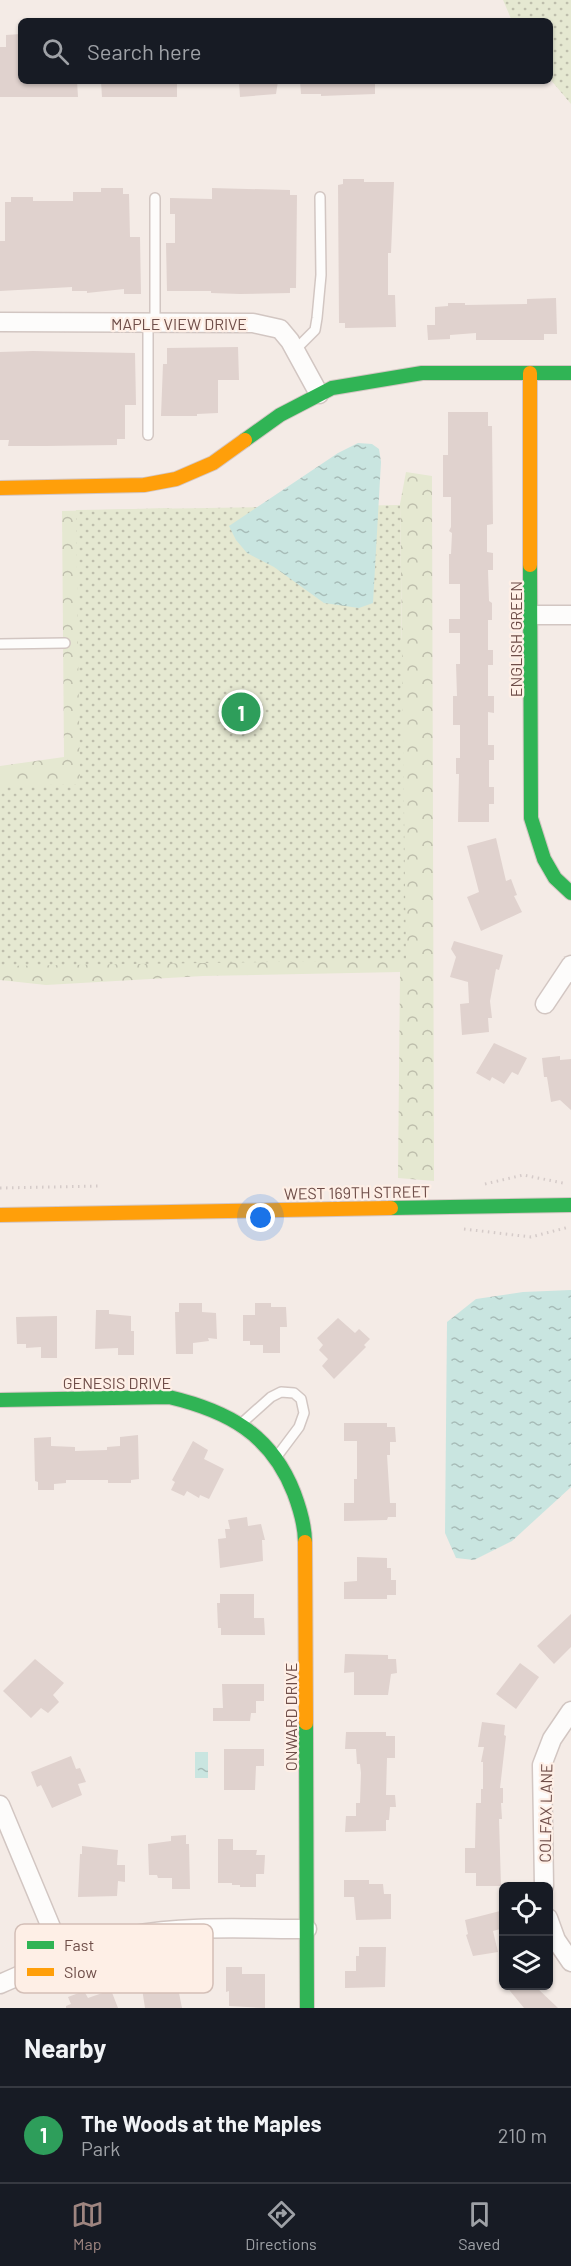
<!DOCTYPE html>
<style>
:root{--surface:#171b24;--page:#20242c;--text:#f1f3f6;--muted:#9ea1a6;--line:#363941;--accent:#9e8580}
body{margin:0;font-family:Barlow,sans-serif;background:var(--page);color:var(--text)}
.controls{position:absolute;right:18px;bottom:18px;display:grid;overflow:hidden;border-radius:9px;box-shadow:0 2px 4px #0004}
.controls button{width:54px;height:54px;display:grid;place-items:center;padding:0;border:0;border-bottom:2px solid var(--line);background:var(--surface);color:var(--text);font:30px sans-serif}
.you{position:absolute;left:261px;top:1218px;width:21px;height:21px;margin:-15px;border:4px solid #fff;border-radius:50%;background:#1a73e8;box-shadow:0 0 0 9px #1a73e833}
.badge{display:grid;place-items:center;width:39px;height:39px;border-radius:50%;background:var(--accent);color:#fff;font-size:20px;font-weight:700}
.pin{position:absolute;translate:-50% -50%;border:3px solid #fff;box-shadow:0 2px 6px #0006}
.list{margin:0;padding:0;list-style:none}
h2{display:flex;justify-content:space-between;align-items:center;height:78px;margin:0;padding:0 24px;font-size:26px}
h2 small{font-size:20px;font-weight:400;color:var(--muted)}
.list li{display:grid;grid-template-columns:39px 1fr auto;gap:18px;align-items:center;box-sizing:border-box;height:96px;padding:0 24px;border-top:2px solid var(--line)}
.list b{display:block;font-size:22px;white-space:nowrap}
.list p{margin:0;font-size:20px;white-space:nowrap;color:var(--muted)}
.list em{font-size:20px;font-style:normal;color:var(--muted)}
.icon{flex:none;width:33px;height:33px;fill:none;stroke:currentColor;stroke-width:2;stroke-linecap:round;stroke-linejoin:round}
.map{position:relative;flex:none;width:571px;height:2008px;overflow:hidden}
.search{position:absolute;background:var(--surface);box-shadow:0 2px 4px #0004;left:18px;right:18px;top:18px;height:66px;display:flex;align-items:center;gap:15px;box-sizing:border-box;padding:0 21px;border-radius:9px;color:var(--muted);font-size:22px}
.sheet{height:174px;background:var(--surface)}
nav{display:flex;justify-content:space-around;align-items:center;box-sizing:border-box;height:84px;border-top:2px solid var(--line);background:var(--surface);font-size:16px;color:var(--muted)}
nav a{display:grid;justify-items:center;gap:3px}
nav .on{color:var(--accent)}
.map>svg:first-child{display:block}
.forest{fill:url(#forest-crowns)}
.park{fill:url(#park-dots)}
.water{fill:url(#water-ripples)}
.building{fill:#e0d2ce}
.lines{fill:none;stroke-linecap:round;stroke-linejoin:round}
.lane-casing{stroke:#d2c6c2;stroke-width:12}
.street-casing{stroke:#d2c6c2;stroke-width:21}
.fast-casing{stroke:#d4c6c3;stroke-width:16}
.slow-casing{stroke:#d4c6c3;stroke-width:16}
.path{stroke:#d5cbc9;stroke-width:3;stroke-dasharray:1.5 4.5;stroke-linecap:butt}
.lane{stroke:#fdfcfb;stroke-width:9}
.street{stroke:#fdfcfb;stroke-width:18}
.fast{stroke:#30b455;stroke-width:14}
.slow{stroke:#ff9f0a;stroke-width:14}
.labels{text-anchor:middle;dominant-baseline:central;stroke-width:4.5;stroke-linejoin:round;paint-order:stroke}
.street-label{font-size:16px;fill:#6f4e49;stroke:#feefe6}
.key{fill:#feefe6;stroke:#d3bfb7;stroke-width:1.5}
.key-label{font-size:16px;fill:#6f4e49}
</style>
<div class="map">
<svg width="571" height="2008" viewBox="0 0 571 2008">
<defs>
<pattern id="forest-crowns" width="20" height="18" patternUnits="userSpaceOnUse" patternTransform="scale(1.5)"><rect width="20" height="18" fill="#e5e8d1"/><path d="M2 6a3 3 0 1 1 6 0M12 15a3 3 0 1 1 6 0" fill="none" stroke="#bebeac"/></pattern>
<pattern id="park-dots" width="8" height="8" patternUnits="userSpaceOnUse" patternTransform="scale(1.5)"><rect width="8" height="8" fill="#e5e8d1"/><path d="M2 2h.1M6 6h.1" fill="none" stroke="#bebeac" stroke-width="1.8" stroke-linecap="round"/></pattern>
<pattern id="water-ripples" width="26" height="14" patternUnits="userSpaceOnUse" patternTransform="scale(1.5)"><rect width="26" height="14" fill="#c9e5e0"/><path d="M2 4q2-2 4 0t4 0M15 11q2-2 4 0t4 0" fill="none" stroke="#a7bcb8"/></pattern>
</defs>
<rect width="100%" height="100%" fill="#f4ebe6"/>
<path class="forest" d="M406 472 432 476 434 1181 398 1178 400 972 203 976 46 985 0 980V766L64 757 62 511 169 508 402 640 400 504Z"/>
<g class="park">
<path d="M503 0H571V104L550 79V21H512Z"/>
<path d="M400 505 406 960 0 966V786L80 784 76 510Z"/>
</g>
<g class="water">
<path d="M358 443 372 444 379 449 381 462 373 603 359 608 324 603 274 567 247 553 236 540 229 526 338 453Z"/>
<path d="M571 1290V1487L512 1541 474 1560 456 1558 445 1533 447 1322 476 1299 523 1292Z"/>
<rect x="195" y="1752" width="13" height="26"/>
</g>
<g class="building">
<path d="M21 34V81H77L78 97H0V47H6V35Z"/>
<path d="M101 81H177V97H102Z"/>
<path d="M239 81H278L276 94 240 97Z"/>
<path d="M300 81H375V94L321 96V94H301Z"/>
<path d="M343 179H364V182H394L391 253H388V295H395L396 327 345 328V323H339L338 185 343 184Z"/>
<path d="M101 188H123V194H129L130 237H140L141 294H124V289L87 293V291H72V287L0 291V241H5V202H11V197H33V201H73V192H101Z"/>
<path d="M212 188 290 190V195H297L296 288H290V293L240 294 211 293V291H167L166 243H175V214H170V198L212 199Z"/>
<path d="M556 298 557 334H544V340H476V333L450 335V339L428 340 427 325H435V307L448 306V303H465V305L527 304V299Z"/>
<path d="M238 347 239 380H218V413L197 414V416H161L163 364H167V348Z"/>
<path d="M33 351 135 353 136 405H125V439H117V445L46 446H8L9 440H0V352Z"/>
<path d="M448 412H488V426H492L493 524 487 525V552L493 553V570H488L489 601 492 603V620H488V650H493V665H488V696H494V713L488 712V745H494V760H489V787H494V804H489V822H458L459 774H456V758H460V725H453V696H457L456 664H460V633H449V619H460V584H449V554H451L452 533 449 531 451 527V497H443V455H448Z"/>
<path d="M496 838 506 881 511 879 517 895 514 896 522 912 481 931 467 897 479 892 467 846Z"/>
<path d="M454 941 503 955 499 970 496 969 490 1001 492 1018H488L489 1032 462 1035 460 1004 469 1003 468 982 450 977 456 957 451 949Z"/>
<path d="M494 1043 527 1058 518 1075 512 1072 504 1084 492 1077 490 1081 476 1073Z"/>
<path d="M560 1056V1060L571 1059V1110L560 1100 551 1102 547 1077H544L542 1058Z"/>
<path d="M179 1303H202V1312L216 1313 217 1339 208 1338 209 1341 193 1343V1354H176L175 1312H179Z"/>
<path d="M255 1303H271V1307H286L287 1327H280V1353H263V1345H250V1341H243V1315H255Z"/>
<path d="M96 1310H109V1314L131 1316V1331H134V1355H118V1348L95 1349Z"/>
<path d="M57 1316V1358H41V1347L26 1348V1344H17L16 1317Z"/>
<path d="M338 1318 355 1333 359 1329 370 1339 364 1345 366 1347 334 1379 322 1366 328 1359 319 1350 323 1345 317 1338Z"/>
<path d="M344 1423H387V1427H395L396 1442H390V1455H387L390 1503H396V1517H388L387 1520 344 1521V1503H354V1479H357V1441H344Z"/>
<path d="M138 1435 139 1479 131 1480V1483H108V1480H66V1483L54 1484V1490H38V1482L35 1481 34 1438 51 1437V1446L75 1447V1451L107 1450V1447L120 1446V1437Z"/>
<path d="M193 1441 208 1450 204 1459 224 1469 209 1499 200 1495 199 1498 187 1491 184 1496 171 1490 175 1482 172 1480Z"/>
<path d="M247 1517 248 1526 261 1524 265 1540H262L263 1561 220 1568 218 1539 226 1538 225 1529H230L228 1520Z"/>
<path d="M357 1557 387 1558V1568H391V1580H396V1595H387V1599H344V1582L357 1581Z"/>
<path d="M220 1594H254V1618H264L265 1635H221V1628H218L217 1603H220Z"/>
<path d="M571 1614V1647L554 1664 537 1646Z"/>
<path d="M345 1654 388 1655V1659H396L397 1673 391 1674 388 1695H354V1672L344 1673Z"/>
<path d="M35 1659 64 1683 53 1695 59 1702 48 1713 41 1708 31 1718 3 1691Z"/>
<path d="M520 1663 539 1677 516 1709 496 1694Z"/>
<path d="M222 1684H264V1701H256V1713H251L250 1721H213V1708H223Z"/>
<path d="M482 1722 505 1725 504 1735 506 1736 500 1788H503V1803H501L502 1819H499L501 1886H476V1873H465V1848H475L476 1803H481V1789H483V1762H481L484 1747H478Z"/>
<path d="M346 1732H386V1736H395V1758H387L386 1795H395L396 1807H390L389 1820H386V1831L345 1832 346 1816H356V1803H360L361 1773 360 1764H357L356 1749H345Z"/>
<path d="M224 1749H264V1766H256L255 1790H224Z"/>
<path d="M71 1756 76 1769 80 1768 86 1782 78 1784 82 1795 52 1808 41 1785 37 1787 31 1772Z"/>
<path d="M186 1835V1844H189L190 1889H172V1878H158L157 1875H149L148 1844 171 1841V1836Z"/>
<path d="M218 1839H233V1850H257L256 1855H265L264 1874H256V1887H240V1885H232V1883H218Z"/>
<path d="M82 1846 118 1850 117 1865H125V1882L118 1881 117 1896 78 1897 80 1854H82Z"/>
<path d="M344 1880H369V1884H383L384 1894H391V1919L356 1920 354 1897H344Z"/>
<path d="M504 1910V1928L493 1931 498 1952 473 1956 466 1935 468 1934 465 1920Z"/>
<path d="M359 1947H386L385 1987 345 1988V1971H356V1956H359Z"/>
<path d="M226 1967H242V1974H265V2008L229 2006V1991L226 1992Z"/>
<path d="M179 1969 183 1993H179L182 2008H145L141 1982 163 1978V1971Z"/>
<path d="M506 1986H535L558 2008H524Z"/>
<path d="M111 1990 118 2008H66V2006L71 2004 68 1997 84 1991 88 1998Z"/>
</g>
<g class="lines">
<defs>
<g id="lane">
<path d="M155 198V323"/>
<path d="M295 350 315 330 317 318 321 275 320 197"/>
<path d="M148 435V323"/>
<path d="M0 644 65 643"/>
<path d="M243 1422 271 1397 281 1392 294 1393 301 1399 304 1413 299 1427 278 1455"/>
</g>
<g id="street">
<path d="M0 322 253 323 280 329 290 341 319 394"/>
<path d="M531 615H571"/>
<path d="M545 1004 571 965"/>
<path d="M0 1805 63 1956"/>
<path d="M544 1886 542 1765 552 1739 571 1711"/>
<path d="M548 1918 556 1940 571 1962"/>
<path d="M0 1984C42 1966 84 1944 129 1936 187 1925 248 1929 307 1929"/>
</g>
<g id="fast">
<path d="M245 440 280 415 332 388 422 373H571"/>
<path d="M530 565 531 818 544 859 555 878 571 893"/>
<path d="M391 1208 571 1205"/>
<path d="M0 1400 169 1397C228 1411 271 1434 294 1493 300 1509 305 1526 305 1542"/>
<path d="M306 1723 307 2008"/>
</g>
<g id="slow">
<path d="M530 373V565"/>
<path d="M0 488 144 485 176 479 213 463 245 440"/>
<path d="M0 1215 391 1208"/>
<path d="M305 1542 306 1723"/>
</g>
</defs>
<use href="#lane" class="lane-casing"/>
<use href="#street" class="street-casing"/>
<use href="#fast" class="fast-casing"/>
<use href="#slow" class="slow-casing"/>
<g class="path">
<path d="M485 1184 523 1175 563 1183"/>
<path d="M0 1188 99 1186"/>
<path d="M464 1229 531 1237 569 1227"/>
</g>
<use href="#lane" class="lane"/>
<use href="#street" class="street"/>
<use href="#fast" class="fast"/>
<use href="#slow" class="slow"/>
</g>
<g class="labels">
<g class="street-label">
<text x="179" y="323">MAPLE VIEW DRIVE</text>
<text transform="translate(515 639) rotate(-90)">ENGLISH GREEN</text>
<text transform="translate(357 1192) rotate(-1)">WEST 169TH STREET</text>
<text x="117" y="1382">GENESIS DRIVE</text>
<text transform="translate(290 1717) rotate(-90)">ONWARD DRIVE</text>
<text transform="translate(545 1813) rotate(-89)">COLFAX LANE</text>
</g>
</g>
<rect x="15" y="1924" width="198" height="69" rx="9" class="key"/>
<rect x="27" y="1941" width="27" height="8" fill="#30b455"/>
<rect x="27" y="1968" width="27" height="8" fill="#ff9f0a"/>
<g class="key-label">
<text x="64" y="1951">Fast</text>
<text x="64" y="1978">Slow</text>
</g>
</svg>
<div class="controls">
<button><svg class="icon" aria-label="locate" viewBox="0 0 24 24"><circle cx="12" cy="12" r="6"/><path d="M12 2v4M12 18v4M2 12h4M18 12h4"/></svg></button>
<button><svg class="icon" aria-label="layers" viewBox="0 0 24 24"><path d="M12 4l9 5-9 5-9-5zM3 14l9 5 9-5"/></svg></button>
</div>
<div class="you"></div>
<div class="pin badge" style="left:241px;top:712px;background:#2e9e5b">1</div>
<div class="search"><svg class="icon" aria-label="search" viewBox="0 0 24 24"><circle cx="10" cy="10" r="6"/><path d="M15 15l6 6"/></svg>Search here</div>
</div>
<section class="sheet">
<h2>Nearby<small></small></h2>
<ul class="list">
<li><span class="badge" style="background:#2e9e5b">1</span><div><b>The Woods at the Maples</b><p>Park</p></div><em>210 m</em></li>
</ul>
</section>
<nav>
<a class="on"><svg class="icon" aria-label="map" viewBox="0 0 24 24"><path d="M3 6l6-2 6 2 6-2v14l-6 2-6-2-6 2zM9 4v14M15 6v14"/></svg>Map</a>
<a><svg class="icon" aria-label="directions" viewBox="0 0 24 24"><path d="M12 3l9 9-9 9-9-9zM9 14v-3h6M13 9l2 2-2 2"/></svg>Directions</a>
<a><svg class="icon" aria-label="saved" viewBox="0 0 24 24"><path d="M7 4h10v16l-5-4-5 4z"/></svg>Saved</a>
</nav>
